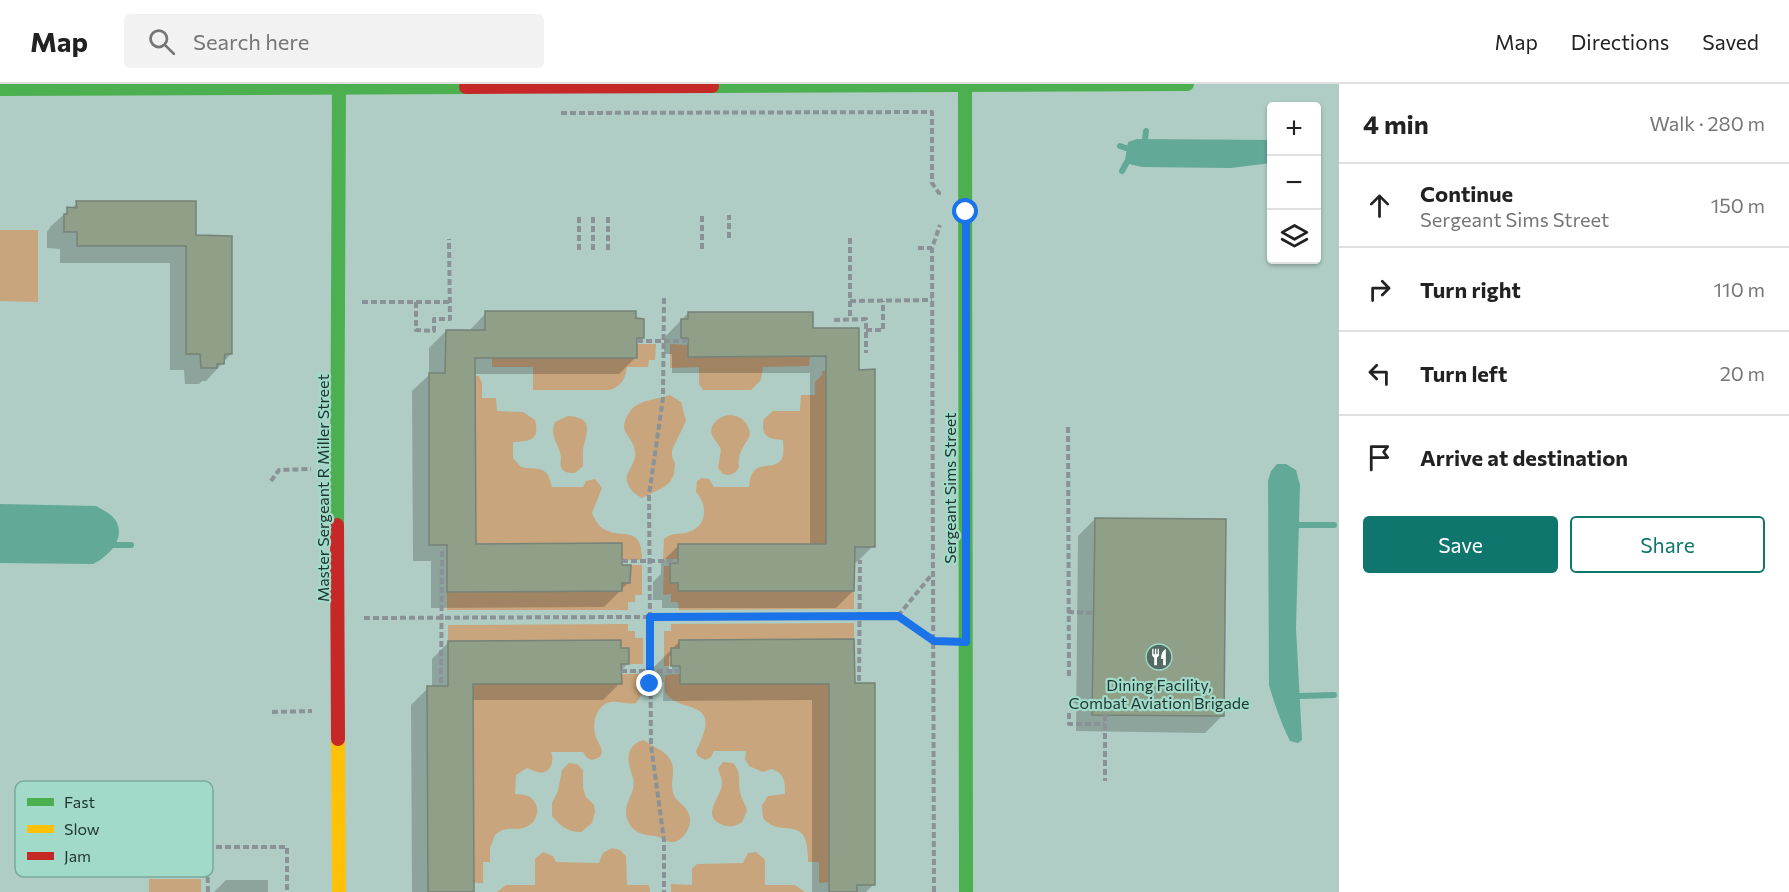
<!DOCTYPE html>
<meta charset="utf-8">
<style>
:root{--surface:#fff;--page:#f2f2f2;--text:#222;--muted:#767676;--line:#e0e0e0;--accent:#0f766e}
body{margin:0;font-family:Commissioner,sans-serif;background:var(--page);color:var(--text)}
.controls{position:absolute;right:18px;top:18px;display:grid;overflow:hidden;border-radius:6px;box-shadow:0 2px 4px #0004}
.controls button{width:54px;height:54px;display:grid;place-items:center;padding:0;border:0;border-bottom:2px solid var(--line);background:var(--surface);color:var(--text);font:30px sans-serif}
.stop{position:absolute;width:18px;height:18px;margin:-14px;border:4px solid #1a73e8;border-radius:50%;background:#fff}
.stop.end{background:#1a73e8;border-color:#fff;box-shadow:0 2px 6px #0008}
.list{margin:0;padding:0;list-style:none}
h2{display:flex;justify-content:space-between;align-items:center;height:78px;margin:0;padding:0 24px;font-size:26px}
h2 small{font-size:20px;font-weight:400;color:var(--muted)}
.list li{display:grid;grid-template-columns:39px 1fr auto;gap:18px;align-items:center;box-sizing:border-box;height:84px;padding:0 24px;border-top:2px solid var(--line)}
.list b{display:block;font-size:22px;white-space:nowrap}
.list p{margin:0;font-size:20px;white-space:nowrap;color:var(--muted)}
.list em{font-size:20px;font-style:normal;color:var(--muted)}
.actions{display:flex;gap:12px;padding:18px 24px}
.actions a{flex:1;padding:14px 0;border:2px solid var(--accent);border-radius:6px;text-align:center;font-size:21px;color:var(--accent)}
.actions .main{background:var(--accent);color:#fff}
.icon{flex:none;width:33px;height:33px;fill:none;stroke:currentColor;stroke-width:2;stroke-linecap:round;stroke-linejoin:round}
.map{position:relative;flex:none;width:1339px;height:808px;overflow:hidden}
header{display:flex;align-items:center;gap:36px;box-sizing:border-box;height:84px;padding:0 30px;background:var(--surface);border-bottom:2px solid var(--line)}
header strong{font-size:28px}
nav{display:flex;gap:33px;margin-inline-start:auto;font-size:21px}
.search{width:420px;height:54px;background:var(--page);display:flex;align-items:center;gap:15px;box-sizing:border-box;padding:0 21px;border-radius:6px;color:var(--muted);font-size:22px}
main{display:flex}
aside{flex:1;background:var(--surface)}
.map>svg:first-child{display:block}
.green{fill:#c8a57c}
.water{fill:#62a997}
.shadow{fill:#0003;fill-rule:evenodd}
.lines{fill:none;stroke-linecap:round;stroke-linejoin:round}
.stream{stroke:#62a997;stroke-width:6}
.building{fill:#8f9f88;stroke:#758378;stroke-width:1.5}
.path{stroke:#8a9297;stroke-width:4;stroke-dasharray:6 3;stroke-linecap:butt}
.fast{stroke:#4caf50;stroke-width:14}
.slow{stroke:#ffc107;stroke-width:14}
.jam{stroke:#c62828;stroke-width:14}
.route{stroke:#1a73e8;stroke-width:8}
.labels{text-anchor:middle;dominant-baseline:central;stroke-width:4.5;stroke-linejoin:round;paint-order:stroke}
.street-label{font-size:16px;fill:#203731;stroke:#a2daca}
.poi-label{font-size:16px;fill:#203731;stroke:#a2daca}
.key{fill:#a2daca;stroke:#7ba99c;stroke-width:1.5}
.key-label{font-size:16px;fill:#203731}
</style>
<header>
<strong>Map</strong>
<div class="search"><svg class="icon" aria-label="search" viewBox="0 0 24 24"><circle cx="10" cy="10" r="6"/><path d="M15 15l6 6"/></svg>Search here</div>
<nav><a>Map</a><a>Directions</a><a>Saved</a></nav>
</header>
<main>
<div class="map">
<svg width="1339" height="808" viewBox="0 0 1339 808">
<rect width="100%" height="100%" fill="#afcdc4"/>
<g class="green">
<path d="M0 146H38V218L0 217Z"/>
<path d="M637 260H656L655 276H649L648 283H627C626 294 620 304 609 306H533V283H492V274H637Z"/>
<path d="M670 260 688 261 689 273 810 272 809 282 763 283 761 296 751 306H703L699 300V283L670 284Z"/>
<path d="M822 287H826V460H678V475H663L664 455C673 447 681 452 691 447 708 440 707 420 696 408L697 397 702 394 709 395 714 403H749C751 369 778 392 783 371 784 366 783 360 783 356 769 355 760 353 764 335L773 327H800L801 311H815V298L822 291Z"/>
<path d="M475 292H479L482 299V314H496L497 327 523 328 535 336C540 357 530 357 513 358V374L521 383C537 387 547 379 552 403H583L586 397 595 395 602 404 592 429C607 468 643 430 642 476H622L621 459 476 460Z"/>
<path d="M670 311 681 318 686 337 672 366V372L675 380 674 390 670 398 664 403 642 414C635 410 629 406 627 397 625 387 637 380 635 367 633 351 616 349 629 329 637 315 657 316 670 311Z"/>
<path d="M728 331C741 331 749 338 750 351 744 363 737 369 739 383 736 390 730 392 723 390L718 384 721 366C719 360 716 358 713 353 707 342 718 333 728 331Z"/>
<path d="M568 332C597 334 585 350 583 367 583 372 583 377 583 382L575 389C570 389 563 389 561 383 560 380 561 376 561 373 559 359 549 353 555 338Z"/>
<path d="M631 481H642V511H635V518H628V526H447V508L622 507V499H630Z"/>
<path d="M664 482H670V499H678L679 507H854V525L679 526 678 518H671V510L663 511Z"/>
<path d="M854 539V555L679 556V564L671 565V582H664V547H671V540Z"/>
<path d="M628 540V547H635V554H643V580H629V565L621 564V556L448 557V541Z"/>
<path d="M621 590H642L643 609 636 619C627 621 620 617 611 618 597 620 592 638 595 650 596 656 601 661 602 668L600 673 592 676 587 674 583 668H551C555 677 550 692 537 688 533 687 530 685 527 684L516 691 515 710C522 711 528 710 533 716 541 724 537 739 526 743 514 748 508 740 495 751L490 764V778H483V799H474L473 600Z"/>
<path d="M680 590V600H829V798L819 799V778H808C809 726 782 757 763 734L762 721 768 712 785 710C785 698 785 690 772 685L763 688 749 682 745 675 746 667H714L711 673 705 676 698 672 696 667C725 611 680 632 665 608V591Z"/>
<path d="M643 656C655 664 673 669 673 686 673 694 671 701 673 709 677 721 688 720 690 735 691 744 682 758 672 758 666 758 661 753 655 752 642 751 631 748 627 734 622 719 637 709 633 694 628 679 623 663 643 656Z"/>
<path d="M723 678 733 679C742 689 738 696 740 708 741 715 746 720 747 727L742 738C736 742 730 744 723 741 699 732 722 713 722 699 722 695 720 690 718 685Z"/>
<path d="M569 679 577 680 583 686V704L586 713 594 721 595 728 592 739 581 748C567 748 561 742 552 732V719L558 707 562 686Z"/>
<path d="M612 764 620 766 626 772 627 801H649L650 808H657H497L506 801H535V775L543 768 553 772 556 778 599 779 603 769Z"/>
<path d="M756 768 765 776V801H795L805 808H671V800L692 801V785L697 780 743 779 748 769Z"/>
<rect x="149" y="795" width="52" height="13"/>
</g>
<g class="water">
<path d="M1137 55 1271 56V79L1231 84 1142 83 1129 80 1125 76 1128 58Z"/>
<path d="M1277 380H1286L1296 386 1300 401 1296 544 1302 656 1298 659 1290 657C1281 639 1275 621 1269 601L1268 397 1271 387Z"/>
<path d="M0 420 96 422C103 426 112 430 116 437 126 455 108 473 93 480L0 479Z"/>
</g>
<g class="shadow">
<path d="M77 119 195 152 231 270 206 297H202L199 300H185L184 286H170V179H60V165L47 164V148L51 142Z"/>
<path d="M486 229 635 236 642 253 636 260V273L619 290H474V461L620 483 629 498 604 523 431 524V477H413L412 307 429 291V264L446 247H469Z"/>
<path d="M688 229 812 245 857 287 873 462 856 479H853V507L836 524H662V516H653V498L661 490V479L678 462H810V289H672V270H664V254Z"/>
<path d="M1095 435 1222 632 1205 649 1076 647 1078 452Z"/>
<path d="M680 557 853 601 873 801 866 808H812V616L663 617 664 598H654V583ZM669 572H672V589H669Z"/>
<path d="M449 558 620 566 628 579 620 588V599L603 616H472V808H412L411 621 428 604H432V575Z"/>
<path d="M226 796H268V808H214Z"/>
</g>
<g class="lines">
<g class="stream">
<path d="M1145 55 1146 47"/>
<path d="M1120 62 1126 64"/>
<path d="M1122 87 1127 78"/>
<path d="M1299 441H1334"/>
<path d="M114 461H131"/>
<path d="M1300 612 1334 611"/>
</g>
</g>
<g class="building">
<path d="M76 117H196V151L232 152V270H225L224 280H217V284H201L200 270H186V162H77V148H64V130H67V123L77 124Z"/>
<path d="M485 227H636V234L644 235V254H637V274H475L476 460 622 459V481H631L630 499H622V507L447 508V461H429V289H445L446 246H485Z"/>
<path d="M688 228H813V244H859V286L875 285V463H855L854 507H678V499H670V479H678V460H826V272L688 273V254H681V235H688Z"/>
<path d="M1095 434 1226 435 1224 632 1092 631Z"/>
<path d="M854 555 855 599H875V801H857V808H829V600H680V582H671V564H679V556Z"/>
<path d="M621 556V564H629V580H621L622 600H473L474 808H428L427 602H448V557Z"/>
</g>
<g class="lines">
<g class="path">
<path d="M561 29 932 28V99L939 109V112"/>
<path d="M579 133V166"/>
<path d="M593 133V166"/>
<path d="M608 133V166"/>
<path d="M729 154V131"/>
<path d="M850 154V235"/>
<path d="M918 164H932"/>
<path d="M702 165V131"/>
<path d="M664 214 663 314 649 411 650 533 651 661 664 756V808"/>
<path d="M850 217 932 216"/>
<path d="M362 218H450"/>
<path d="M416 218V246L434 247V235H450L449 155"/>
<path d="M834 236 866 235V269"/>
<path d="M866 246H883V217"/>
<path d="M637 257H688"/>
<path d="M1068 343 1069 593"/>
<path d="M271 397 279 386 311 385"/>
<path d="M622 477H678"/>
<path d="M1068 528 1093 529"/>
<path d="M898 532 933 489"/>
<path d="M364 534 898 532 934 557 943 558"/>
<path d="M621 587H680"/>
<path d="M859 597 860 476"/>
<path d="M441 599 442 465"/>
<path d="M1073 617 1092 618"/>
<path d="M272 628 312 627"/>
<path d="M1069 629V640H1105"/>
<path d="M1105 631V697"/>
<path d="M208 808 207 763H287V808"/>
<path d="M934 808 932 164 940 141"/>
</g>
<g class="fast">
<path d="M965 0 966 808"/>
<path d="M712 2 1187 0"/>
<path d="M0 5 466 3"/>
<path d="M337 441 339 0"/>
</g>
<path class="slow" d="M338 655 339 808"/>
<g class="jam">
<path d="M466 3 712 2"/>
<path d="M337 441 338 655"/>
</g>
</g>
<g class="lines">
<path class="route" d="M650 600V533L898 532 934 557 966 558V128"/>
</g>
<defs>
<symbol id="restaurant-disc" viewBox="-11 -11 22 22"><circle r="9.5" fill="#526c64" stroke="#a2daca"/><path d="M-5-6h1v4h1v-4h1v4h1v-4h1v5L-1.5 .5V6h-2V.5L-5-1ZM5-6V6H3V1.5H1.5Q1.5-4 5-6Z" fill="#fff"/></symbol>
</defs>
<g fill-rule="evenodd">
<use href="#restaurant-disc" x="1144" y="558" width="30" height="30"/>
</g>
<g class="labels">
<g class="street-label">
<text transform="translate(322 404) rotate(-90)">Master Sergeant R Miller Street</text>
<text transform="translate(949 404) rotate(-90)">Sergeant Sims Street</text>
</g>
<g class="poi-label">
<text x="1159" y="600">Dining Facility,<tspan x="1159" dy="18">Combat Aviation Brigade</tspan></text>
</g>
</g>
<rect x="15" y="697" width="198" height="96" rx="9" class="key"/>
<rect x="27" y="714" width="27" height="8" fill="#4caf50"/>
<rect x="27" y="741" width="27" height="8" fill="#ffc107"/>
<rect x="27" y="768" width="27" height="8" fill="#c62828"/>
<g class="key-label">
<text x="64" y="724">Fast</text>
<text x="64" y="751">Slow</text>
<text x="64" y="778">Jam</text>
</g>
</svg>
<div class="controls">
<button>+</button>
<button>−</button>
<button><svg class="icon" aria-label="layers" viewBox="0 0 24 24"><path d="M12 4l9 5-9 5-9-5zM3 14l9 5 9-5"/></svg></button>
</div>
<div class="stop" style="left:966px;top:128px"></div>
<div class="stop end" style="left:650px;top:600px"></div>
</div>
<aside>
<h2>4 min<small>Walk · 280 m</small></h2>
<ul class="list">
<li><svg class="icon" aria-label="ahead" viewBox="0 0 24 24"><path d="M12 20V5M6 11l6-6 6 6"/></svg><div><b>Continue</b><p>Sergeant Sims Street</p></div><em>150 m</em></li>
<li><svg class="icon" aria-label="right" viewBox="0 0 24 24"><path d="M7 20v-9h11M14 6l5 5-5 5"/></svg><div><b>Turn right</b></div><em>110 m</em></li>
<li><svg class="icon" aria-label="left" viewBox="0 0 24 24"><path d="M17 20v-9H6M10 6l-5 5 5 5"/></svg><div><b>Turn left</b></div><em>20 m</em></li>
<li><svg class="icon" aria-label="arrive" viewBox="0 0 24 24"><path d="M6 21V4h12l-3 4 3 4H6"/></svg><div><b>Arrive at destination</b></div></li>
</ul>
<div class="actions"><a class="main">Save</a><a>Share</a></div>
</aside>
</main>
